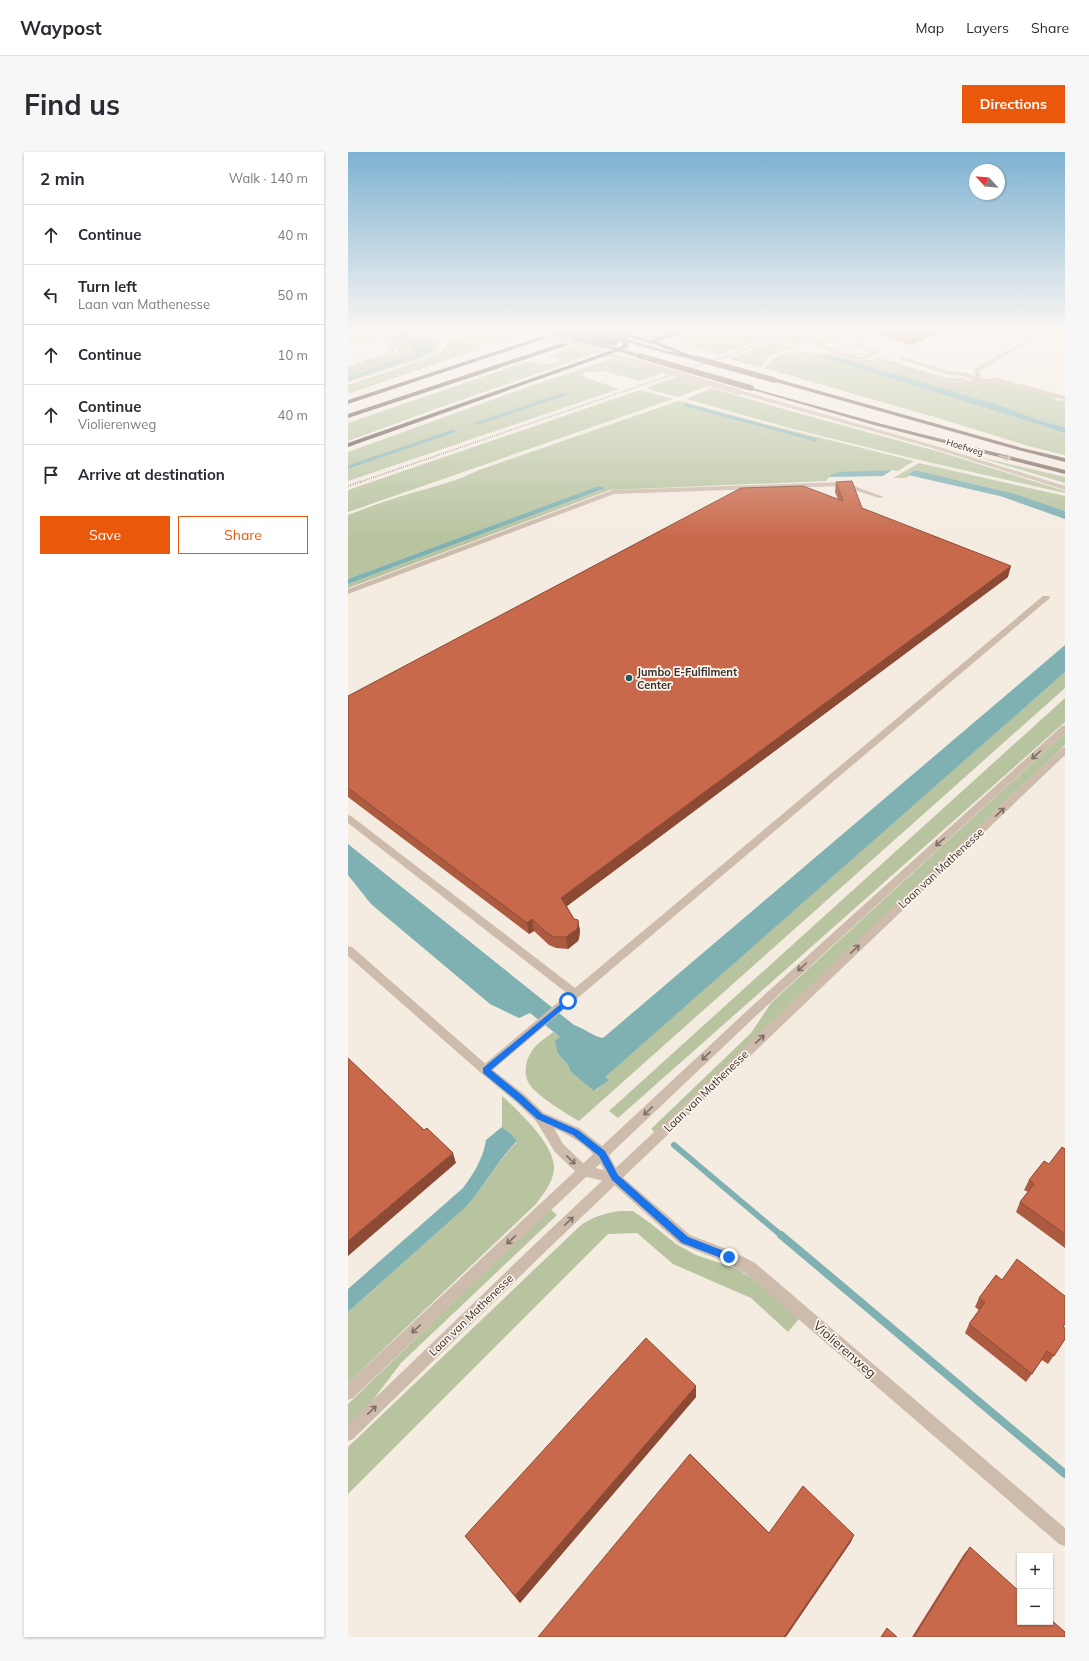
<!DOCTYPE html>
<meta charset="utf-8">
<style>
:root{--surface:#fff;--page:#f7f7f7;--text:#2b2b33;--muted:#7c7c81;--line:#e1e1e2;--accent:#ea580c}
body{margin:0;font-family:Mulish,sans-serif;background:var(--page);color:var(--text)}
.controls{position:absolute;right:12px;bottom:12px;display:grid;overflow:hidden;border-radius:0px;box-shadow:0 1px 3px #0004}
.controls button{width:36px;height:36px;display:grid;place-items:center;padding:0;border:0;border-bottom:1px solid var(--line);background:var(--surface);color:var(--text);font:20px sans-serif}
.compass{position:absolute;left:621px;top:12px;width:36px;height:36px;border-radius:50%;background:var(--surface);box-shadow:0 1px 3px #0004;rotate:296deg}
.stop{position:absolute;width:12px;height:12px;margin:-9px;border:3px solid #1a73e8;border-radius:50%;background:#fff}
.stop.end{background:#1a73e8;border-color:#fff;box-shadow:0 1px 4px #0008}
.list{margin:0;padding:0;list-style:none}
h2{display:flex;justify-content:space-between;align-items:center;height:52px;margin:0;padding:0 16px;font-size:17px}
h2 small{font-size:13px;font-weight:400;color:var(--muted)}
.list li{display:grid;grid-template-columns:26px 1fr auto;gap:12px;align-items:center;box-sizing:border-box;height:60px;padding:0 16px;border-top:1px solid var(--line)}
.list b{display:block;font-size:15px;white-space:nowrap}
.list p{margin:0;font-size:13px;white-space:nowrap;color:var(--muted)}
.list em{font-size:13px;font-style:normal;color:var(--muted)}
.actions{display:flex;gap:8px;padding:12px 16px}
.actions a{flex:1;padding:9px 0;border:1px solid var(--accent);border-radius:0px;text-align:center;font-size:14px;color:var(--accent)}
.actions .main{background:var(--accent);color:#fff}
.icon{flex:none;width:22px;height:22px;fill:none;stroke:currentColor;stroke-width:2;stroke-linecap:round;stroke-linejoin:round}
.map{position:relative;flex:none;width:717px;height:1485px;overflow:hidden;border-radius:0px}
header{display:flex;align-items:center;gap:24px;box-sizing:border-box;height:56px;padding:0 20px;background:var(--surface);border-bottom:1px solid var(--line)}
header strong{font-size:19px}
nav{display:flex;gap:22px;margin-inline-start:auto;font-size:14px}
.intro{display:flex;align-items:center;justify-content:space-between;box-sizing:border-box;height:96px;padding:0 24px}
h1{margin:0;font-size:28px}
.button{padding:10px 18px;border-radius:0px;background:var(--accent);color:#fff;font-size:14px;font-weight:700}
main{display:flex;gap:24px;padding:0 24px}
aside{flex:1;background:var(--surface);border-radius:0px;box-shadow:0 1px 3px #0004}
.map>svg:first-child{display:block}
.green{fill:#b8c4a0}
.water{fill:#7fb0b2}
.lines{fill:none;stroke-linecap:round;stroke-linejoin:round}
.stream-far2{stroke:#7fb0b2;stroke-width:3}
.stream-far1{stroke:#7fb0b2;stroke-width:6}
.stream{stroke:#7fb0b2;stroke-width:8}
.service{fill:#cdbbac;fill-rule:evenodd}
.minor{fill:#cdbbac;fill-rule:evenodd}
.tertiary{fill:#cdbbac;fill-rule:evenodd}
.primary{fill:#7d675c;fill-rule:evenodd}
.motorway{fill:#5c4a42;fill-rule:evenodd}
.rail-far1{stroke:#3b302b;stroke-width:1.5;stroke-dasharray:0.5 1.5;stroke-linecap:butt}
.rail{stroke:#3b302b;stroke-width:2;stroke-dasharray:0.5 2;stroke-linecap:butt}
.minor-bridge{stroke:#cdbbac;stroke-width:5.5}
.primary-bridge{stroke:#7d675c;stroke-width:5.5}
.motorway-bridge{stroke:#5c4a42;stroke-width:6}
.wall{fill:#ac5a40}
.shaded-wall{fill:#8c4a34}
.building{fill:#c8694b;stroke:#8c4a34}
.oneway{stroke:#c2b5ac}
.oneway2{stroke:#7d6f65}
.route{fill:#1a73e8}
.poi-dot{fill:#1f5a5e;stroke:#fbf5ee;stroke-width:1.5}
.labels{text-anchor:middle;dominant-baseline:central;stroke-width:3.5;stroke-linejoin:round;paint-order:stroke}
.far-street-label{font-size:9px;fill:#3b302b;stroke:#fbf5ee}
.poi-label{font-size:11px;font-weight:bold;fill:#3b302b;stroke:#fbf5ee;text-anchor:start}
.street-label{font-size:11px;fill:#3b302b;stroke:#fbf5ee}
.near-street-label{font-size:13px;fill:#3b302b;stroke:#fbf5ee}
</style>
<header>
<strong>Waypost</strong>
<nav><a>Map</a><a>Layers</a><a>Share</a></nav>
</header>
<div class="intro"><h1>Find us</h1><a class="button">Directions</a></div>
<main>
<aside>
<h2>2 min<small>Walk · 140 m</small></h2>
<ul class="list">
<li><svg class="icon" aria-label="ahead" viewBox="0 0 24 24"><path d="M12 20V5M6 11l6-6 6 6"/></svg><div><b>Continue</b></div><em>40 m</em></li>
<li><svg class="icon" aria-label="left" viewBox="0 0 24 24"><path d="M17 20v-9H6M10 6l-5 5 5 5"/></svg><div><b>Turn left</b><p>Laan van Mathenesse</p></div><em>50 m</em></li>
<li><svg class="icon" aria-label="ahead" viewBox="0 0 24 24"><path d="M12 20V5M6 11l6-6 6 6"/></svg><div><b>Continue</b></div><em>10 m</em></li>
<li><svg class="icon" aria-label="ahead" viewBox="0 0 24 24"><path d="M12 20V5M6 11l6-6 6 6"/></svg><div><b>Continue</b><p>Violierenweg</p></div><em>40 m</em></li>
<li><svg class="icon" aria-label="arrive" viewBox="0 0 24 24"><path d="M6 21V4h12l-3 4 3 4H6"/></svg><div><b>Arrive at destination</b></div></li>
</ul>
<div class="actions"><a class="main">Save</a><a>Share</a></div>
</aside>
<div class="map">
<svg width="717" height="1485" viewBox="0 0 717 1485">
<rect width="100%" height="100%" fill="#f4ebe1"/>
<g class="green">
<path d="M0 178H20L26 185 8 190 0 187Z"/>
<path d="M34 178H62L71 184 92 188 94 189C94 198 88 200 81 204L0 230V219L41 205 50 201V197Z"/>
<path d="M69 178H161L138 181 112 179 85 184 73 182Z"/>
<path d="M168 178 178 181 151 189 137 190 102 184 111 181 137 182Z"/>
<path d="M276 178H331L302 188 273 179Z"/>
<path d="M353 178H438L420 185 416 184 412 185 417 186 413 187 414 188 370 203 330 188 331 186Z"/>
<path d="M463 178H486L447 193 432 189Z"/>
<path d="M492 178H510L473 193 500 201 516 202C509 207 472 198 466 191L468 187Z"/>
<path d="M104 186 134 191 131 197H132L0 242V233L88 203 98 196 100 187Z"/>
<path d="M428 190 430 192 442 195 421 205 412 215 381 207Z"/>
<path d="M225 195 248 201 90 256 0 289V271L177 210C179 211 181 210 184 210 193 210 201 216 210 209L209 206 200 204Z"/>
<path d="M457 200 483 202 525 212 597 233 610 234 649 230 707 245 708 248 717 249V275L474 205 717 281V303L684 295 590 266 416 216 424 207 437 201Z"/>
<path d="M525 204 599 226H616L620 228C591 233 557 219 530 209Z"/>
<path d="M266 206 315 221 291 229 256 219 237 220 234 223 236 225 271 237 0 329V300L174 237Z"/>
<path d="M328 225 360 234 330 245 300 237 301 236 300 235Z"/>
<path d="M364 236 442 259 592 300 717 339V341L584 311 449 278 338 247Z"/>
<path d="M292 238 325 247 0 360V338Z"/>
<path d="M330 249 336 250 417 272 566 309 550 319 544 318 483 323 478 329 262 338 0 436V432L258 336 250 334 0 427V363C21 355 43 347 64 341 88 334 109 329 131 318Z"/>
<path d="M627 304 717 325V331Z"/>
<path d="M571 311 717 344V359L668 342 567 318 560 323H562L558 326H545Z"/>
<path d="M717 520V536L231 969C220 963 188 943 182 933 174 923 178 905 186 896 191 890 199 885 205 880L212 885 210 902 220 913 223 920 247 939 260 928 256 925Z"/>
<path d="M717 546V570L270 966 261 959Z"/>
<path d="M717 581V593L308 981 303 977 403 881 423 851Z"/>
<path d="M154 944C171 959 208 994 206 1017 205 1031 195 1042 188 1052L0 1231V1160L120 1053C137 1032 150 1009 169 990L163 982 154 975Z"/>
<path d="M202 1057 209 1063 53 1211 15 1261 0 1275V1252Z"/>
<path d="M272 1059H285L302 1071 328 1092 348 1103 390 1117 410 1131 451 1167 440 1180 403 1146 325 1112 289 1081 260 1082 0 1342V1295L233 1073C245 1065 257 1061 272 1059Z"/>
</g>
<g class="water">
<path d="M54 182H59L71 188 87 189V195L80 201 65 207 63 206 66 203 67 200Z"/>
<path d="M481 203 644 251 691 268 717 275V281L474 205Z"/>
<path d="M544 318 535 324 481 325 483 323 491 320Z"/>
<path d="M567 318 668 342 717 359V367L652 344 560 323Z"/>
<path d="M250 334 258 336 0 432V427Z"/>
<path d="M717 493V520L257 925 261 928 246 939 223 920 220 913 210 902 207 889 212 885 182 861 171 866 142 852 23 752 0 723V692L226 873C236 876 246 885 255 886Z"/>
<path d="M154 975 163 982 169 989C150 1009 137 1032 120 1053L0 1160V1137L115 1036C126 1021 135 1007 138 988Z"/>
</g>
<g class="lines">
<g class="stream-far2">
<path d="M53 178 61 186"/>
<path d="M0 227 69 203"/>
<path d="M338 253 468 288"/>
<path d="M130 271 216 242"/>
<path d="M0 315 106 279"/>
</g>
<path class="stream-far1" d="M326 993 434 1084"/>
<path class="stream" d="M433 1083 717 1322"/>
<g class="service">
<path d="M530 178H536L509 192 531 200 515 208H511V206L524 200 502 192Z"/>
<path d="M654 178H662L688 186 631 219 634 230H630L616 224 598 222 551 207 554 205 600 219 619 221 628 225 626 217 682 186Z"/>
<path d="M495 330 536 345 531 346 494 334 266 342 0 442V437L265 338Z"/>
<path d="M695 444H701L702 446 141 921 137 923 133 921 131 918 133 915 220 842 0 671V663L3 664 227 836Z"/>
</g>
<g class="minor">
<path d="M28 178H33L45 194 47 201 36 207 0 219V215L41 200 40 194Z"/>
<path d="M245 197H249L284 208 279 209 245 199Z"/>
<path d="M484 198 530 210 593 229 607 230 649 226 717 244V248L649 230 607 234 593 233 526 212 482 201 481 200Z"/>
<path d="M391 238 588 294 717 334V338L584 296 389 241V239Z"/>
<path d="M0 794 4 795 141 915 176 942 196 961 231 976 258 997 271 1022 342 1083 386 1100 407 1111 717 1376V1394L711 1392 397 1121 377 1110 332 1092 264 1031 231 1023 207 1000 188 969 168 950 133 921 0 804ZM206 976C227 986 246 997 256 1018L238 1014 215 992Z"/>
</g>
<g class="tertiary">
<path d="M717 573V581L411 861 5 1246 0 1248V1231L403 855 714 574Z"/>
<path d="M717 595V603L198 1099 5 1287 0 1289V1272L188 1091 714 596Z"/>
</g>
<g class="primary">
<path d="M242 178H249L252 180 250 181Z"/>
<path d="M277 186 319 199 349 205 350 206 347 208 316 201 275 189 274 188Z"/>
<path d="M257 192 294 203 295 204 292 206 255 195 254 194Z"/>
<path d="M426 226 674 296 717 306V310L670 298 424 229V227Z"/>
<path d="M401 235 530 271 717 318V322L526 273 401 237Z"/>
</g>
<g class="motorway">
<path d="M213 178H223L0 252V248Z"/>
<path d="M253 178H268L303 188 332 178H342L309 190 350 206 345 207 305 192 260 180 0 266V262Z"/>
<path d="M277 188 282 189 279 195 274 198 0 295V291L270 196 274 193Z"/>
</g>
<path class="rail-far1" d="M12 330 454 178"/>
<path class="rail" d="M0 334 14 329"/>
<g class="minor-bridge">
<path d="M179 178 247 198"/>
<path d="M281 208 391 240"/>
</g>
<g class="primary-bridge">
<path d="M202 178 257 194"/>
<path d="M250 180 277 188"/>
<path d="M292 204 403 236"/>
<path d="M347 206 426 228"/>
</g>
<path class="motorway-bridge" d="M231 181 267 191"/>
</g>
<g class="wall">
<path d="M531 178H594L564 193 530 183Z"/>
<path d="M488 330 514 356 660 425 219 754 226 767 230 768 232 779 231 786 230 789 220 797 208 796 201 793 186 779 181 782 0 645V544L490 347 487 340Z"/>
<path d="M717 997V1096L668 1060 672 1050 680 1040 676 1038 681 1028 701 1012Z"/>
<path d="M654 1128 715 1175 717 1187 700 1212 694 1208 678 1230 617 1181 621 1172 631 1158 627 1155 631 1146Z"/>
<path d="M348 1234V1245L172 1451 117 1384Z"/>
<path d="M622 1395 717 1485H564L616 1402Z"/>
</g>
<g class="shaded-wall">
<path d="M577 178H594L564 193 565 184Z"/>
<path d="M663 414 660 425 215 757 213 746Z"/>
<path d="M184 767 186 779 181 782 179 771Z"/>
<path d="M230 768 232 779 231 786 230 789 220 797 218 785Z"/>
<path d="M105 1001 108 1011 0 1104V1089Z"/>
<path d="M348 1234V1245L172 1451 167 1444Z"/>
<path d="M506 1383 503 1390 438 1485H436Z"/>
</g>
<g class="building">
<path d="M546 178H577L565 184Z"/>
<path d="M504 329 514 356 663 414 213 746 226 767 230 768V775L228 778 218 785H206L199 781 184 767 179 771 0 636V544L393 336 455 334 495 349 488 330Z"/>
<path d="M0 906 76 978 79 976 105 1001 0 1089Z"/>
<path d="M714 995 717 997V1082L672 1050 686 1032 681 1028 696 1009 701 1012Z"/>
<path d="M669 1107 717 1144V1172L715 1175 717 1176V1187L706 1204 699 1199 684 1222 621 1172 637 1150 631 1146 648 1123 654 1128Z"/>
<path d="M298 1186 348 1234 167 1444 117 1384Z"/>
<path d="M342 1302 421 1381 455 1334 506 1383 436 1485H190Z"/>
<path d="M622 1395 672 1440V1470H702V1467L717 1480V1485H566Z"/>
<path d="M539 1476 549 1485H533Z"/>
</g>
<defs><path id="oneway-shaft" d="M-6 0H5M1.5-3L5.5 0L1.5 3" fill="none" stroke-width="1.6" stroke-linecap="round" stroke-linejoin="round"/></defs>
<use class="oneway" href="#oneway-shaft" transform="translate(657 305) rotate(15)"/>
<g class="oneway2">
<use href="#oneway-shaft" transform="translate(688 603) rotate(138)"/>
<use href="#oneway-shaft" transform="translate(652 660) rotate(-43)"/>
<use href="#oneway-shaft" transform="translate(592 690) rotate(138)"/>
<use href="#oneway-shaft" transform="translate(507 797) rotate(-43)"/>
<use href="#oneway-shaft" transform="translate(454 815) rotate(138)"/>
<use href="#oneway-shaft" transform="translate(412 887) rotate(-43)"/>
<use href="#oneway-shaft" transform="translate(358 904) rotate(137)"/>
<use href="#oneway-shaft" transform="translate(300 959) rotate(136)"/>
<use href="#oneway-shaft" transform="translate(223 1008) rotate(44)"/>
<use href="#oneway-shaft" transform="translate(221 1069) rotate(-43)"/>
<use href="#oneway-shaft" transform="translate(163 1088) rotate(137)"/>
<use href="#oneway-shaft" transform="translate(68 1177) rotate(137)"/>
<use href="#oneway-shaft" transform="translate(24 1258) rotate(-44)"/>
</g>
<linearGradient id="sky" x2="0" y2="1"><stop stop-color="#7eb2d2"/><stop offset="0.46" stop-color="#faf6f2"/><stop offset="1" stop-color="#faf6f2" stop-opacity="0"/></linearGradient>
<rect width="717" height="386" fill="url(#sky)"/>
<path class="route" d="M220 846 223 849 222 851 143 918 175 944 194 962 230 978 257 999 270 1023 340 1085 384 1102 385 1105 384 1108 381 1109 334 1091 264 1028 251 1004 225 983 189 967 169 949 135 921V916Z"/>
<circle class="poi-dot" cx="281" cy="526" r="4"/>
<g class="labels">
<g class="far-street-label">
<text transform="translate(617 295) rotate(17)">Hoefweg</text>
</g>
<g class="poi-label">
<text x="289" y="520">Jumbo E-Fulfilment<tspan x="289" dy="13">Center</tspan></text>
</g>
<g class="street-label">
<text transform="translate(593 716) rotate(-43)">Laan van Mathenesse</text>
<text transform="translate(358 939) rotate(-44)">Laan van Mathenesse</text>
<text transform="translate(123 1163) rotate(-44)">Laan van Mathenesse</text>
</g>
<g class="near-street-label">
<text transform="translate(497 1197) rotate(41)">Violierenweg</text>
</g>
</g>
</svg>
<div class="controls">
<button>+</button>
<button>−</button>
</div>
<svg class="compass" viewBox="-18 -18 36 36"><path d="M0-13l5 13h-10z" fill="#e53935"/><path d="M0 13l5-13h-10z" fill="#7c7c81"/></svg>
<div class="stop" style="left:220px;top:849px"></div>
<div class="stop end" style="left:381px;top:1105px"></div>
</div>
</main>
